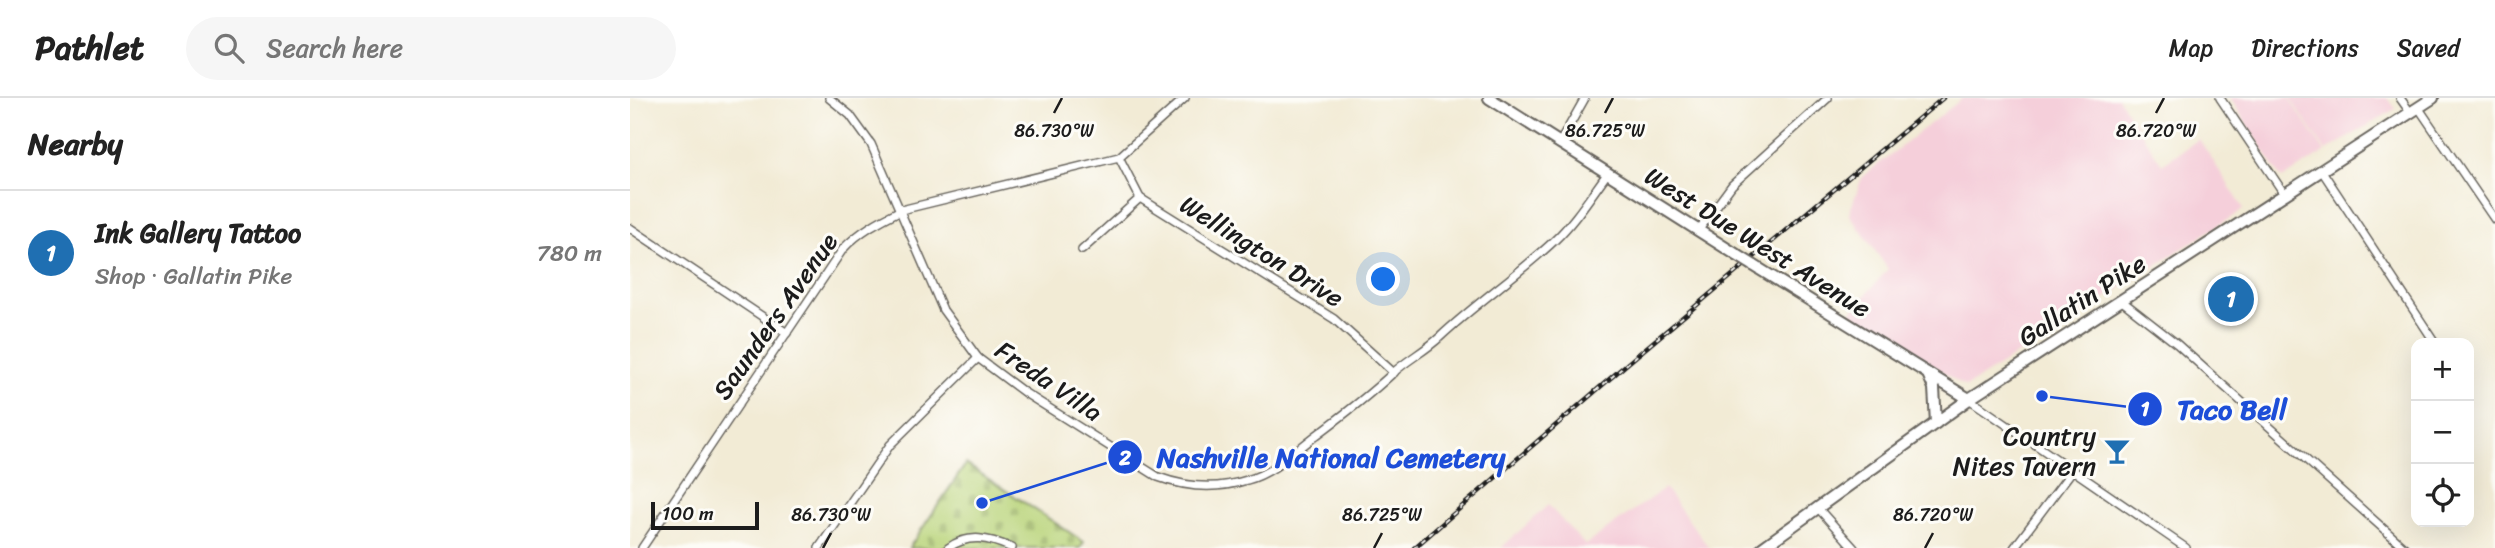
<!DOCTYPE html>
<meta charset="utf-8">
<style>
:root{--surface:#fff;--page:#f6f6f6;--text:#222;--muted:#767676;--line:#e0e0e0;--accent:#1f6fb2}
body{margin:0;font-family:Sriracha,sans-serif;background:var(--page);color:var(--text)}
.controls{position:absolute;right:21px;bottom:21px;display:grid;overflow:hidden;border-radius:14px;box-shadow:0 7px 28px #0002}
.controls button{width:63px;height:63px;display:grid;place-items:center;padding:0;border:0;border-bottom:2px solid var(--line);background:var(--surface);color:var(--text);font:35px sans-serif}
.scale{position:absolute;left:21px;bottom:18px;width:108px;box-sizing:border-box;padding-left:7px;border:4px solid #1c1c1c;border-top:0;font-size:19px;line-height:24px;white-space:nowrap;color:#1c1c1c;-webkit-text-stroke:5px #fdfcf7;paint-order:stroke}
.you{position:absolute;left:754px;top:182px;width:24px;height:24px;margin:-18px;border:5px solid #fff;border-radius:50%;background:#1a73e8;box-shadow:0 0 0 10px #1a73e833}
.badge{display:grid;place-items:center;width:46px;height:46px;border-radius:50%;background:var(--accent);color:#fff;font-size:23px;font-weight:700}
.pin{position:absolute;translate:-50% -50%;border:4px solid #fff;box-shadow:0 2px 7px #0006}
.list{margin:0;padding:0;list-style:none}
h2{display:flex;justify-content:space-between;align-items:center;height:91px;margin:0;padding:0 28px;font-size:30px}
h2 small{font-size:23px;font-weight:400;color:var(--muted)}
.list li{display:grid;grid-template-columns:46px 1fr auto;gap:21px;align-items:center;box-sizing:border-box;height:126px;padding:0 28px;border-top:2px solid var(--line)}
.list b{display:block;font-size:26px;white-space:nowrap}
.list p{margin:0;font-size:23px;white-space:nowrap;color:var(--muted)}
.list em{font-size:23px;font-style:normal;color:var(--muted)}
.icon{flex:none;width:38px;height:38px;fill:none;stroke:currentColor;stroke-width:2;stroke-linecap:round;stroke-linejoin:round}
.map{position:relative;flex:none;width:1865px;height:450px;overflow:hidden}
header{display:flex;align-items:center;gap:42px;box-sizing:border-box;height:98px;padding:0 35px;background:var(--surface);border-bottom:2px solid var(--line)}
header strong{font-size:33px}
nav{display:flex;gap:38px;margin-inline-start:auto;font-size:24px}
.search{width:490px;height:63px;background:var(--page);display:flex;align-items:center;gap:18px;box-sizing:border-box;padding:0 24px;border-radius:38px;color:var(--muted);font-size:26px}
main{display:flex}
aside{flex:1;background:var(--surface)}
.map>svg:first-child{display:block}
.built{fill:#f5cfda}
.cemetery{fill:url(#cemetery-stones);stroke:#6a784b;stroke-width:2}
.lines{fill:none;stroke-linecap:round;stroke-linejoin:round}
.minor-casing{stroke:#67645d;stroke-width:10}
.secondary-casing{stroke:#67645d;stroke-width:14}
.primary-casing{stroke:#67645d;stroke-width:14}
.minor{stroke:#fff;stroke-width:7}
.secondary{stroke:#fff;stroke-width:10}
.primary{stroke:#fff;stroke-width:10}
.rail-casing{stroke:#1c1c1c;stroke-width:4.5}
.rail{stroke:#fdfcf7;stroke-width:2;stroke-dasharray:5;stroke-linecap:butt}
.secondary-bridge-casing{stroke:#67645d;stroke-width:14;stroke-linecap:butt}
.secondary-bridge{stroke:#fff;stroke-width:10}
.ticks{fill:none;stroke:#1c1c1c;stroke-width:2.5}
.labels{text-anchor:middle;dominant-baseline:central;stroke-width:6;stroke-linejoin:round;paint-order:stroke}
.street-label{font-size:26px;fill:#1c1c1c;stroke:#fdfcf7}
.poi-label{font-size:26px;fill:#1c1c1c;stroke:#fdfcf7;text-anchor:end}
.ticks-label{font-size:18px;text-anchor:middle;fill:#1c1c1c;stroke:#fdfcf7;stroke-width:6;stroke-linejoin:round;paint-order:stroke}
.leader{fill:none;stroke:#1d4ed8;stroke-width:2.5}
.callout-dot{fill:#1d4ed8;stroke:#fdfcf7;stroke-width:2.5}
.mark-label{font-size:21px;text-anchor:middle;font-weight:bold;fill:#fff}
.callout-label{font-size:28px;text-anchor:middle;font-weight:bold;fill:#1d4ed8;stroke:#fdfcf7;stroke-width:6;stroke-linejoin:round;paint-order:stroke}
</style>
<header>
<strong>Pathlet</strong>
<div class="search"><svg class="icon" aria-label="search" viewBox="0 0 24 24"><circle cx="10" cy="10" r="6"/><path d="M15 15l6 6"/></svg>Search here</div>
<nav><a>Map</a><a>Directions</a><a>Saved</a></nav>
</header>
<main>
<aside>
<h2>Nearby<small></small></h2>
<ul class="list">
<li><span class="badge">1</span><div><b>Ink Gallery Tattoo</b><p>Shop · Gallatin Pike</p></div><em>780 m</em></li>
</ul>
</aside>
<div class="map">
<svg width="1865" height="450" viewBox="0 0 1865 450">
<defs>
<pattern id="cemetery-stones" width="16" height="16" patternUnits="userSpaceOnUse" patternTransform="scale(1.75)"><rect width="16" height="16" fill="#b9d47a"/><path d="M2 7V4a2 2 0 0 1 4 0v3zM10 15v-3a2 2 0 0 1 4 0v3z" fill="#9eb569"/></pattern>
</defs>
<rect width="100%" height="100%" fill="#fdfcf7"/>
<filter id="ink" filterUnits="userSpaceOnUse"><feTurbulence type="fractalNoise" baseFrequency=".0143" numOctaves="2"/><feDisplacementMap in="SourceGraphic" scale="14" xChannelSelector="R" yChannelSelector="G"/><feConvolveMatrix kernelMatrix="1 2 1 2 8 2 1 2 1" color-interpolation-filters="sRGB"/></filter>
<filter id="wash" filterUnits="userSpaceOnUse"><feTurbulence type="fractalNoise" baseFrequency=".00686" numOctaves="4" result="noise"/><feDisplacementMap in="SourceGraphic" scale="28" xChannelSelector="R" yChannelSelector="G"/><feGaussianBlur stdDeviation="1.57" result="paint"/><feColorMatrix in="noise" values="0 0 0 0 0 0 0 0 0 0 0 0 0 0 0 0 0 1.4 0 .05"/><feComposite in="paint" operator="in"/></filter>
<g filter="url(#wash)">
<rect width="100%" height="100%" fill="#f2ebd5"/>
<g class="built">
<path d="M1333 0H1488L1532 66 1569 41 1614 111 1336 289 1220 215 1258 171 1219 116 1232 79Z"/>
<path d="M1600 0H1659L1695 54 1652 81Z"/>
<path d="M1660 0H1757L1765 11 1696 53Z"/>
<path d="M1035 390 1079 450H871L918 407 955 447Z"/>
</g>
<path class="cemetery" d="M336 366 454 444 450 450H279Z"/>
</g>
<g filter="url(#ink)">
<g class="lines">
<defs>
<g id="minor">
<path d="M199 0 220 17 241 46 313 212 348 260 395 295 528 379C558 390 586 392 617 382 643 375 663 355 684 339 711 319 738 298 763 275 777 262 795 253 810 239 846 205 888 177 924 143 945 123 960 99 977 76"/>
<path d="M1590 0 1655 97"/>
<path d="M1770 0 1780 14"/>
<path d="M1788 9 1865 122"/>
<path d="M929 46 955 0"/>
<path d="M489 59 510 100 704 221 764 275"/>
<path d="M1692 73 1804 243"/>
<path d="M0 130 157 235"/>
<path d="M1068 133 1102 87 1198 0"/>
<path d="M452 152 510 100"/>
<path d="M1492 203 1547 246 1775 450"/>
<path d="M1339 301 1556 450"/>
<path d="M1187 409 1224 450"/>
<path d="M12 450 213 151C230 133 249 123 271 112L489 59 555 0"/>
<path d="M189 450 260 347 348 260"/>
<path d="M318 450C339 435 359 440 382 450"/>
<path d="M1384 450 1442 373"/>
</g>
<g id="secondary">
<path d="M859 0 1107 157"/>
<path d="M1123 167 1339 301"/>
<path d="M1298 276 1304 290 1306 325"/>
</g>
<path id="primary" d="M1132 450 1339 301 1803 0"/>
</defs>
<use href="#minor" class="minor-casing"/>
<use href="#secondary" class="secondary-casing"/>
<use href="#primary" class="primary-casing"/>
<use href="#minor" class="minor"/>
<use href="#secondary" class="secondary"/>
<use href="#primary" class="primary"/>
<defs>
<path id="rail" d="M784 450 998 265 1313 0"/>
</defs>
<use href="#rail" class="rail-casing"/>
<use href="#rail" class="rail"/>
<defs>
<path id="secondary-bridge" d="M1107 157 1123 167"/>
</defs>
<use href="#secondary-bridge" class="secondary-bridge-casing"/>
<use href="#secondary-bridge" class="secondary-bridge"/>
</g>
</g>
<path class="ticks" d="M424 15 432 0M975 15 983 0M1526 15 1534 0M193 450 201 435M744 450 752 435M1295 450 1303 435"/>
<defs>
<symbol id="bar-bare" viewBox="-9 -9 18 18"><path d="M-6-5H6L.8 .8V4.5H3.5V6h-7V4.5H-.8V.8Z" fill="#1f6fb2" stroke="#fdfcf7" stroke-width="2.5" paint-order="stroke"/></symbol>
</defs>
<g fill-rule="evenodd">
<use href="#bar-bare" x="1468" y="334" width="38" height="38"/>
</g>
<g class="labels">
<g class="street-label">
<text transform="translate(1128 144) rotate(32)">West Due West Avenue</text>
<text transform="translate(632 153) rotate(32)">Wellington Drive</text>
<text transform="translate(1452 202) rotate(-33)">Gallatin Pike</text>
<text transform="translate(145 218) rotate(-55)">Saunders Avenue</text>
<text transform="translate(419 283) rotate(34)">Freda Villa</text>
</g>
<g class="poi-label">
<text x="1466" y="338">Country<tspan x="1466" dy="30">Nites Tavern</tspan></text>
</g>
</g>
<g class="ticks-label">
<text x="424" y="39">86.730°W</text>
<text x="1526" y="39">86.720°W</text>
<text x="975" y="39">86.725°W</text>
<text x="201" y="423">86.730°W</text>
<text x="752" y="423">86.725°W</text>
<text x="1303" y="423">86.720°W</text>
</g>
<path class="leader" d="M1412 298L1515 311M352 405L495 359"/>
<g class="callout-dot">
<circle cx="1412" cy="298" r="7"/>
<circle cx="352" cy="405" r="7"/>
<circle cx="1515" cy="311" r="18"/>
<circle cx="495" cy="359" r="18"/>
</g>
<g class="mark-label">
<text x="1515" y="318">1</text>
<text x="495" y="367">2</text>
</g>
<g class="callout-label">
<text x="1602" y="321">Taco Bell</text>
<text x="701" y="369">Nashville National Cemetery</text>
</g>
</svg>
<div class="controls">
<button>+</button>
<button>−</button>
<button><svg class="icon" aria-label="locate" viewBox="0 0 24 24"><circle cx="12" cy="12" r="6"/><path d="M12 2v4M12 18v4M2 12h4M18 12h4"/></svg></button>
</div>
<div class="scale">100 m</div>
<div class="you"></div>
<div class="pin badge" style="left:1601px;top:201px">1</div>
</div>
</main>
